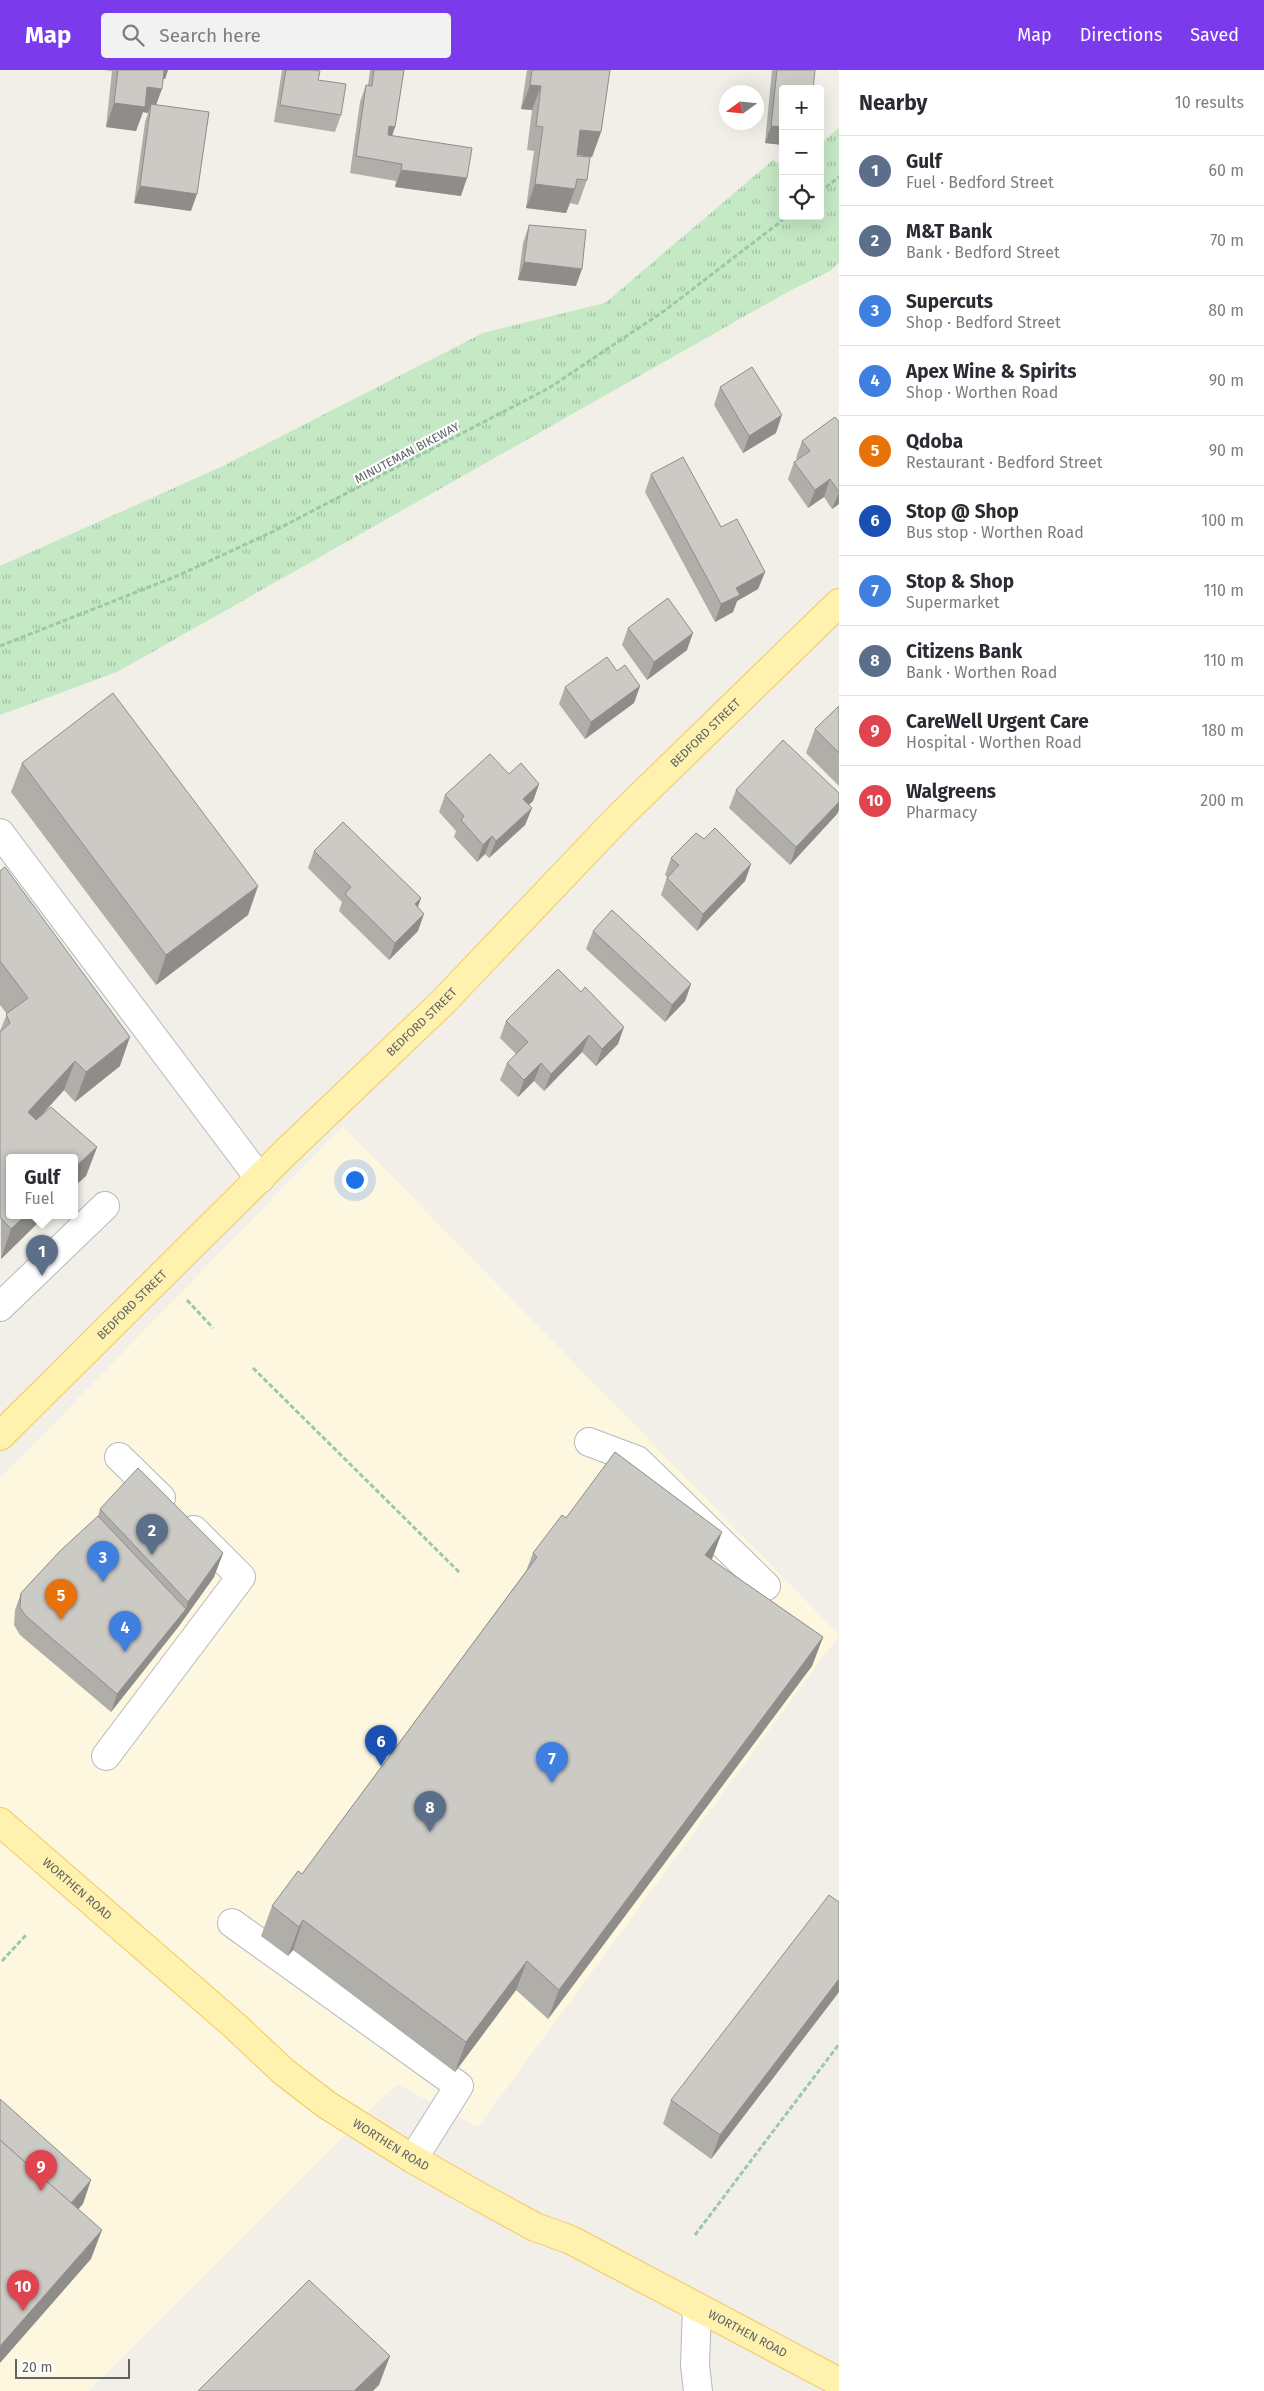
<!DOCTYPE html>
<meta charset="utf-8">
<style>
:root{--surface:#fff;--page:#f2f2f3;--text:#2b2b33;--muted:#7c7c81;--line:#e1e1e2;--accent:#7c3aed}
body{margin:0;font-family:"Fira Sans",sans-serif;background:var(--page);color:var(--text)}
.controls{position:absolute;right:15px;top:15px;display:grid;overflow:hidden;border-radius:5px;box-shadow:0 5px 20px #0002}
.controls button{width:45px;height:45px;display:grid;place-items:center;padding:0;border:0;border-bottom:1px solid var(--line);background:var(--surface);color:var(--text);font:25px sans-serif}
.compass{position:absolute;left:719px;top:15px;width:45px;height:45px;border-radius:50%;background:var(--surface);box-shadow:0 5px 20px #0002;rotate:255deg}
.scale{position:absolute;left:15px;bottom:12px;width:115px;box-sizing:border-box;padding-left:5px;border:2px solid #5f6368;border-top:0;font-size:14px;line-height:18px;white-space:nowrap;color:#5f6368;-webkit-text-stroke:4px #fff;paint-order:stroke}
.you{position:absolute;left:354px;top:1109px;width:18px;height:18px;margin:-12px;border:4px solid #fff;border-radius:50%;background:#1a73e8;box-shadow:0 0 0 8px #1a73e833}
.badge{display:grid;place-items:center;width:32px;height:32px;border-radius:50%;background:var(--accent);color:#fff;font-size:16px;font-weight:700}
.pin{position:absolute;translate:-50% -41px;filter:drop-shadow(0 1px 2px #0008)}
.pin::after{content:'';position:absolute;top:26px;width:18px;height:15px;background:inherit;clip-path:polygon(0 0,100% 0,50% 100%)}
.popup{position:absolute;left:6px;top:1084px;width:72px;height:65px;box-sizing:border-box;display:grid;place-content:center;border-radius:5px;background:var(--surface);filter:drop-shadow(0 1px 4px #0005);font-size:16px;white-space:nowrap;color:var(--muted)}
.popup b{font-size:19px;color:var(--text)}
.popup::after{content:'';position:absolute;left:50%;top:100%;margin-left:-10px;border:10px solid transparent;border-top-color:var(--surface)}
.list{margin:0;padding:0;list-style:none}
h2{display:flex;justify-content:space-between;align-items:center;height:65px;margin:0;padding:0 20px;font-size:21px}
h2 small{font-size:16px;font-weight:400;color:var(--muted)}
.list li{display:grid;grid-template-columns:32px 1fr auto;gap:15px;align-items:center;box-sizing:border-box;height:70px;padding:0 20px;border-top:1px solid var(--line)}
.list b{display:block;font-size:19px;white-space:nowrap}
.list p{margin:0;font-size:16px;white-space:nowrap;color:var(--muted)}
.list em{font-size:16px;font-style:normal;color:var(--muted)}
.icon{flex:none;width:28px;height:28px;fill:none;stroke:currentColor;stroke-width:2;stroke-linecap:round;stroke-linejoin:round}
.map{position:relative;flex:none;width:839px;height:2321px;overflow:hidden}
header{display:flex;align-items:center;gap:30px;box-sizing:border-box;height:70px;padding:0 25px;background:var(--accent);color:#fff}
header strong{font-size:24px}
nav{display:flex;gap:28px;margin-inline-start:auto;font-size:18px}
.search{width:350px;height:45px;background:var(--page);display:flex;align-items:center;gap:12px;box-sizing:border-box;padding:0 18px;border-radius:5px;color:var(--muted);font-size:19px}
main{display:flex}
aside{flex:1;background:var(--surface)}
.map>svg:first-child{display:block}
.commercial{fill:#fef7e0}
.park{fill:url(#park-tufts)}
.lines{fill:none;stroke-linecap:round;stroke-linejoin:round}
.minor-casing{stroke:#b5b8bc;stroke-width:30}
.major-casing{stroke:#f2c960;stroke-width:30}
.path{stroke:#9cc7a9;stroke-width:3;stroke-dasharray:5 2.5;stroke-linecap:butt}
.minor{stroke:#fff;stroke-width:28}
.major{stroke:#fff2af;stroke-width:28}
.wall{fill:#afaea9}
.shaded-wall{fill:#8f8d8a}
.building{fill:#cccac5;stroke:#8f8d8a}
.labels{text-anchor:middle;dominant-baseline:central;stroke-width:4;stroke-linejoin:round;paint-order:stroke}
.street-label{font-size:12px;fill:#5f6368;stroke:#fff}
</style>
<header>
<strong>Map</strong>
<div class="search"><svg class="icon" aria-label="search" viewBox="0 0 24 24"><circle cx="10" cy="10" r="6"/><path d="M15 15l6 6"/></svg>Search here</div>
<nav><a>Map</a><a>Directions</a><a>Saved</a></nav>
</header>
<main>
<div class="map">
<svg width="839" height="2321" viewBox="0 0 839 2321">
<defs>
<pattern id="park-tufts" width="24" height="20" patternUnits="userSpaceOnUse" patternTransform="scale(1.25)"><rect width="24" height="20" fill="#c5e8c5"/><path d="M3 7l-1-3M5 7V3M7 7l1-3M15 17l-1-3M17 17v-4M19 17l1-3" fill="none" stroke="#a3c0a4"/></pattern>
</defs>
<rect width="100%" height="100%" fill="#f1efe8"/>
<path class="commercial" d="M343 1056 839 1565 478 2057 397 2014 88 2321H0V1409Z"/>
<path class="park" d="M839 58V193L830 201 791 220 117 602 0 645V496L223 396 483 263 605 233 773 90 783 97V146H820V74Z"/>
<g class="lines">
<defs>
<g id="minor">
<path d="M0 763 260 1109"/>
<path d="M0 1237 105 1136"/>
<path d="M589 1372 637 1390 766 1516"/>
<path d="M119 1387 161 1428"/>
<path d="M106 1686 241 1507 194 1460"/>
<path d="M232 1853 459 2016 413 2089"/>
<path d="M697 2237 695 2295 698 2321"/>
</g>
<g id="major">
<path id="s1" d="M0 1366 288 1080 443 932 619 747 839 533"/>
<path id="s2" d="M0 1752 234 1955 284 2002 327 2035 413 2089 473 2123 535 2157 571 2170 839 2312"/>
</g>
</defs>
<use href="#minor" class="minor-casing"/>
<use href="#major" class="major-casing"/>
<g class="path">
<path d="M820 122 839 107"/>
<path d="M0 576 177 506 270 463 549 318 664 241 788 146"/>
<path d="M187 1230 213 1258"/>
<path d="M253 1298 460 1503"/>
<path d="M2 1891 26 1865"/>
<path d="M695 2165 839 1974"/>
</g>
<use href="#minor" class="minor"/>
<use href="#major" class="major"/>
</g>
<g class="wall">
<path d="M103 0H168L165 9H163L156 35 191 141 134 133 145 52 148 43 143 42 136 61 106 57 112 1Z"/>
<path d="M282 0H314L318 10 341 45 335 62 274 52Z"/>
<path d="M370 0H404L395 57 392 66 461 126 395 117 396 111 350 103 360 32 366 15H368Z"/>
<path d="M527 0H610L601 62 592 87 577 85 587 110 578 135 570 133 566 143 526 138 534 81 527 80 532 40 521 39Z"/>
<path d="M772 0H815L783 75 765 73Z"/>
<path d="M529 155 576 216 518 210 523 173Z"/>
<path d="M720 317 776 363 743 383 714 335Z"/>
<path d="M839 352V434L832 439 824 427 808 438 788 409 794 392 798 390 796 388 802 371Z"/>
<path d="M651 404 721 457 765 502 758 519 737 531 733 542 715 552 645 422Z"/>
<path d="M628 558 687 580 647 610 622 575Z"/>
<path d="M617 601 640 616 634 633 585 669 559 634 565 617Z"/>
<path d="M839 636V716L806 683 815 659Z"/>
<path d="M22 693 258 816 248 845 156 915 11 722Z"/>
<path d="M509 704 539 714 533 731 529 735 532 738 525 755 489 788 485 784 477 792 454 767 456 761 439 742 445 725Z"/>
<path d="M736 720 839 723V740L837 744 790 795 729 738Z"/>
<path d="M704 769 751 794 745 811 697 861 661 825 667 807 665 805 671 788Z"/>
<path d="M314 781 421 828 418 837V861L389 890 339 841 342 832 308 798Z"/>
<path d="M0 801 120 996 75 1032 64 1020 41 1046 97 1077 86 1106 10 1145H46L1 1189 0 961 7 944 0 935Z"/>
<path d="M593 861 691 914 685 931 665 952 586 879Z"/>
<path d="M558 899 618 974 596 996 582 982 544 1021 534 1011 518 1027 500 1010 507 993 516 984 500 968 506 951Z"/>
<path d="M100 1439 223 1483 214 1507 179 1556 111 1642 20 1565 14 1555 15 1540 21 1523 98 1446Z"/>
<path d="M566 1448 712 1490 823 1567 812 1596 548 1949 516 1920 455 2002 293 1880 288 1886 261 1866 272 1836 302 1804 526 1501 533 1483Z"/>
<path d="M839 1832V1922L711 2089 663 2054 671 2030Z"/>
</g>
<g class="shaded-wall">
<path d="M160 0H168L165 9 157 8Z"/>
<path d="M530 15 541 16 532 40 521 39Z"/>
<path d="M147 17 162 19 153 43 151 34 148 43 143 42 136 61 106 57 114 33Z"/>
<path d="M389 56 395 57 389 74 383 73Z"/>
<path d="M771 56 783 57V75L765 73Z"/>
<path d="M580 60 601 62 592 87 571 84Z"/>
<path d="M401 100 467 108 461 126 395 117Z"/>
<path d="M535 114 575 119 566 143 526 138Z"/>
<path d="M140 116 197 124 191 141 134 133Z"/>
<path d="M524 192 582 199 576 216 518 210Z"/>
<path d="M782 345 776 363 743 383 749 366Z"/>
<path d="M830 409 824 427 808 438 815 420Z"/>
<path d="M839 422V434L832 439Z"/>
<path d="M765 502 758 519 737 531 733 542 715 552 721 534 736 518Z"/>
<path d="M693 563 687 580 647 610 654 592Z"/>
<path d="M640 616 634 633 585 669 591 652Z"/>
<path d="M539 714 533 731 516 746 523 729Z"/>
<path d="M839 732V740L837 744 790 795 796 777Z"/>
<path d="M532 738 525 755 489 788 496 771Z"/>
<path d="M492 766 485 784 477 792 483 775Z"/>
<path d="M751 794 745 811 697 861 703 844Z"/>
<path d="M258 816 248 845 156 915 166 885Z"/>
<path d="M421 828 415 845V834Z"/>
<path d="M424 844 418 861 389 890 395 873Z"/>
<path d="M691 914 685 931 665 952 672 935Z"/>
<path d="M624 957 618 974 596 996 602 979Z"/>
<path d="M589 965 582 982 544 1021 551 1004Z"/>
<path d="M130 967 120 996 75 1032 86 1002Z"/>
<path d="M75 991 64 1020 17 1072 28 1042Z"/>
<path d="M541 993 534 1011 518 1027 524 1010Z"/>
<path d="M97 1077 86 1106 74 1117V1098Z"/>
<path d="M26 1145H46L1 1189 11 1159Z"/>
<path d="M722 1462 711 1492 705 1485Z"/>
<path d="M223 1483 214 1507 179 1556 111 1642 117 1624 186 1539 188 1532Z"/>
<path d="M823 1567 812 1596 548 1949 559 1920Z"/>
<path d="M303 1850 293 1880 288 1886 299 1857Z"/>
<path d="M527 1891 516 1920 455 2002 466 1972Z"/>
<path d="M839 1909V1922L711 2089 720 2065Z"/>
<path d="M91 2110 83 2134 59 2161 68 2137Z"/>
<path d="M102 2160 91 2189 0 2293V2276Z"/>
<path d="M390 2286 379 2315 373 2321H354Z"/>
</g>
<g class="building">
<path d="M118 0H164L162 19 147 17 145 37 114 33Z"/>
<path d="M286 0H314L320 1 318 10 346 14 341 45 280 35Z"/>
<path d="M374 0H404L395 57 389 56 388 65 472 78 467 108 401 100 402 94 356 86 366 15 372 16Z"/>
<path d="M532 0H610L601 62 580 60 577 86 590 87 587 110 577 109 575 119 535 114 543 57 536 56 541 16 530 15Z"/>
<path d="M777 0H815L813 19H783V57L771 56Z"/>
<path d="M151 34 209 42 197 124 140 116Z"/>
<path d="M529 155 586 160 582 199 524 192Z"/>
<path d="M752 297 782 345 749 366 720 317Z"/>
<path d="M835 347 839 352V422L830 409 815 420 794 392 810 381 802 371Z"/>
<path d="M683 387 721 457 737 449 765 502 736 518 740 525 721 534 651 404Z"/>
<path d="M668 528 693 563 654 592 628 558Z"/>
<path d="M607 587 617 601 625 595 640 616 591 652 565 617Z"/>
<path d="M113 623 258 816 166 885 22 693Z"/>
<path d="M839 636V683L815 659Z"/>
<path d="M783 670 839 723V732L796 777 736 720Z"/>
<path d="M490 684 509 704 521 693 539 714 523 729 532 738 496 771 492 766 483 775 461 750 464 746 445 725Z"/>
<path d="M343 752 421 828 415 834 424 844 395 873 345 824 351 817 314 781Z"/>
<path d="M715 758 751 794 703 844 667 808 679 795 671 788 696 763 704 769Z"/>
<path d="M5 797 130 967 86 1002 75 991 28 1042 36 1050 51 1037 97 1077 74 1098V1087H10V1145H26L11 1159 0 1147V962L10 953 6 944 28 928 0 891V801Z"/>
<path d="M612 840 691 914 672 935 593 861Z"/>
<path d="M558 899 581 922 585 917 624 957 602 979 589 965 551 1004 541 993 524 1010 507 993 528 972 506 951Z"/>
<path d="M615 1382 722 1462 705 1485 823 1567 559 1920 527 1891 466 1972 303 1850 299 1857 272 1836 298 1801 302 1804 537 1487 533 1483 562 1445 566 1448Z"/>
<path d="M138 1398 223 1483 188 1532 100 1439Z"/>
<path d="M98 1446 186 1539 117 1624 27 1547 20 1538 21 1523 60 1481Z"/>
<path d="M829 1825 839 1832V1909L720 2065 671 2030Z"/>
<path d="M0 2029 91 2110 71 2133 0 2070Z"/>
<path d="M0 2070 102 2160 0 2276Z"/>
<path d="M309 2210 390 2286 354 2321H198Z"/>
</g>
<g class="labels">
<g class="street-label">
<text transform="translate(407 383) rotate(-28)">MINUTEMAN BIKEWAY</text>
<text stroke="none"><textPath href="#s1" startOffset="996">BEDFORD STREET</textPath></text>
<text stroke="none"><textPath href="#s1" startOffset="591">BEDFORD STREET</textPath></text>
<text stroke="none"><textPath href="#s1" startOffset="186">BEDFORD STREET</textPath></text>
<text stroke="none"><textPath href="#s2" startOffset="102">WORTHEN ROAD</textPath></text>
<text stroke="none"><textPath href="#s2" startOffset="508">WORTHEN ROAD</textPath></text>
<text stroke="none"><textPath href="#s2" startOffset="912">WORTHEN ROAD</textPath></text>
</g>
</g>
</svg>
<div class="controls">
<button>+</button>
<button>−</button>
<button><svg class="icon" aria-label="locate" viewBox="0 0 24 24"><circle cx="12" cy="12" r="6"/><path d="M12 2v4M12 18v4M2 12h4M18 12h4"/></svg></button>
</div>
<svg class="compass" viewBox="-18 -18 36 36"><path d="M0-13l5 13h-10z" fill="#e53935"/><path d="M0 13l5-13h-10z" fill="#7c7c81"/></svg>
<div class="scale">20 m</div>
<div class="you"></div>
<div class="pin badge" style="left:42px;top:1206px;background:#5c6f8a">1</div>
<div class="popup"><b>Gulf</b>Fuel</div>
<div class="pin badge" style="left:152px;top:1485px;background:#5c6f8a">2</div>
<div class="pin badge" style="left:103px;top:1512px;background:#3f7fe0">3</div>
<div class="pin badge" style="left:125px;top:1582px;background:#3f7fe0">4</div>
<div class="pin badge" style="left:61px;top:1550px;background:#e8710a">5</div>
<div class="pin badge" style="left:381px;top:1696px;background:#1a4fb4">6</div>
<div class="pin badge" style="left:552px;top:1713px;background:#3f7fe0">7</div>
<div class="pin badge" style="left:430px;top:1762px;background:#5c6f8a">8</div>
<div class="pin badge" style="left:41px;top:2121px;background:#e0444e">9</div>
<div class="pin badge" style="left:23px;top:2241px;background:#e0444e">10</div>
</div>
<aside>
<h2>Nearby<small>10 results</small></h2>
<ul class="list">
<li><span class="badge" style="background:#5c6f8a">1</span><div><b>Gulf</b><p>Fuel · Bedford Street</p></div><em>60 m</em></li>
<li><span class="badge" style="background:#5c6f8a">2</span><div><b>M&amp;T Bank</b><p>Bank · Bedford Street</p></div><em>70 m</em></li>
<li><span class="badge" style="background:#3f7fe0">3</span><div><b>Supercuts</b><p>Shop · Bedford Street</p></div><em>80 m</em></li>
<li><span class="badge" style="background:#3f7fe0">4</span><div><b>Apex Wine &amp; Spirits</b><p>Shop · Worthen Road</p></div><em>90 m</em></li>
<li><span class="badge" style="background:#e8710a">5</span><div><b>Qdoba</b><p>Restaurant · Bedford Street</p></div><em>90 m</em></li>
<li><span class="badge" style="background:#1a4fb4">6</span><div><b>Stop @ Shop</b><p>Bus stop · Worthen Road</p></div><em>100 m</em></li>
<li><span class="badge" style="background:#3f7fe0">7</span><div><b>Stop &amp; Shop</b><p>Supermarket</p></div><em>110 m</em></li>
<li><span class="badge" style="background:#5c6f8a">8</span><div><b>Citizens Bank</b><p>Bank · Worthen Road</p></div><em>110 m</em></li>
<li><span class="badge" style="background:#e0444e">9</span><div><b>CareWell Urgent Care</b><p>Hospital · Worthen Road</p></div><em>180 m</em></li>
<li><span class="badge" style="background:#e0444e">10</span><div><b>Walgreens</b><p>Pharmacy</p></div><em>200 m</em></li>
</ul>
</aside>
</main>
